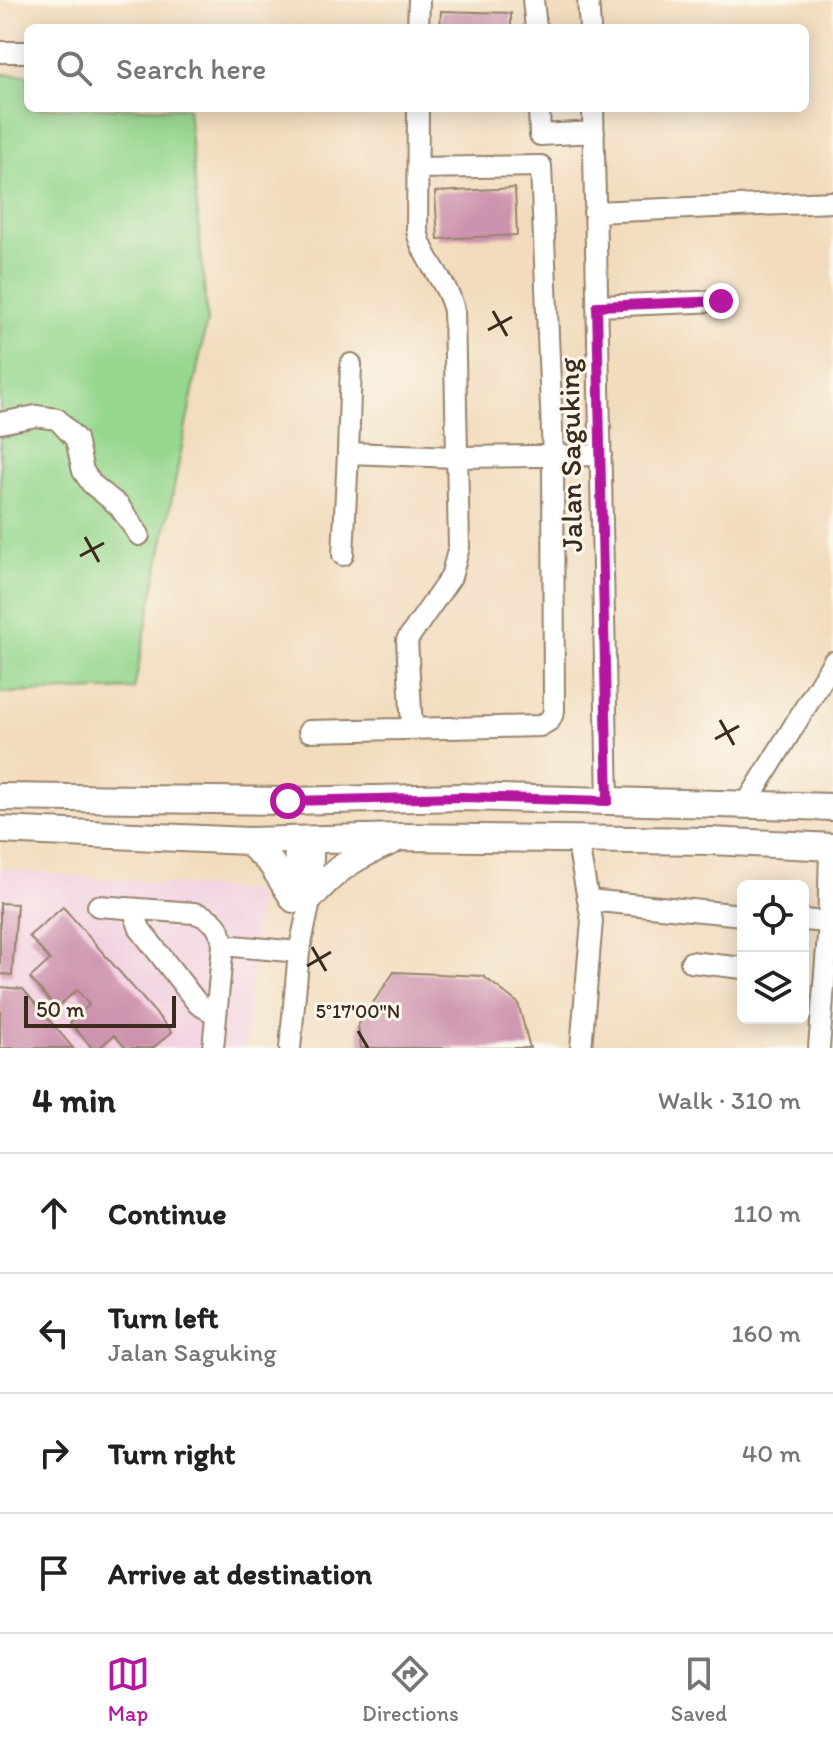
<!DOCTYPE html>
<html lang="en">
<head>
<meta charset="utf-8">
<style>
	body { margin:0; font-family:Itim,sans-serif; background:#f2f2f2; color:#222 }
	.controls { position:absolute; right:24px; bottom:24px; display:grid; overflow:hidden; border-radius:12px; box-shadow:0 4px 20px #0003 }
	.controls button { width:72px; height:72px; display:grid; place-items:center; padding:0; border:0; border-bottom:2px solid #e0e0e0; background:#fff; color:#222; font:40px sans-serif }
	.scale { position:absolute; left:24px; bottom:20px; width:152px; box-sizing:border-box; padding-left:8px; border:4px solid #3b2a1e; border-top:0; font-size:22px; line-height:28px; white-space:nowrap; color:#3b2a1e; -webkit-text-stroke:6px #fbf7ec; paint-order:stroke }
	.stop { position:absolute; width:24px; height:24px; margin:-18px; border:6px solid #b5179e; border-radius:50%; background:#fff }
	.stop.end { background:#b5179e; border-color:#fff; box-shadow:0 2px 8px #0008 }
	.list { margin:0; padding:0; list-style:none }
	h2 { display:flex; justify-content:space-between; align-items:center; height:104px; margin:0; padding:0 32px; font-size:34px }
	h2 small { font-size:26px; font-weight:400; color:#767676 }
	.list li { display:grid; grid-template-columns:52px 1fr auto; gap:24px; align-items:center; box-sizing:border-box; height:120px; padding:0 32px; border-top:2px solid #e0e0e0 }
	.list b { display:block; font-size:30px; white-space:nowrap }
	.list p { margin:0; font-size:26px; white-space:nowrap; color:#767676 }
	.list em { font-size:26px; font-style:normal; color:#767676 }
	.icon { flex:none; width:44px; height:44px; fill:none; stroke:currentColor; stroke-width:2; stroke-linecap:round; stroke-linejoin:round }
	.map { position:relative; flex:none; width:833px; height:1048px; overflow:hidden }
	.search { position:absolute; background:#fff; box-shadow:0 4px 20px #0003; left:24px; right:24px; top:24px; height:88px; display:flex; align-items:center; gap:20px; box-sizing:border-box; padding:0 28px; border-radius:12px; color:#767676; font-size:30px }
	.sheet { height:584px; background:#fff }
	nav { display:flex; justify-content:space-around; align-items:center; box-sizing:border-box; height:112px; border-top:2px solid #e0e0e0; background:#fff; font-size:22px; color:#767676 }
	nav a { display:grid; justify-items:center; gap:4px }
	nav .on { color:#b5179e }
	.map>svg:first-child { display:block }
	.built { fill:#f2cfe1 }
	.green { fill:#96d78e; stroke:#688056; stroke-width:2 }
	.building { fill:#cd92ad }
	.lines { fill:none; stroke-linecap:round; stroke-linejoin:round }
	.minor-casing { stroke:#96836e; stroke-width:24 }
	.major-casing { stroke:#96836e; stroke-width:30 }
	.minor { stroke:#fff; stroke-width:20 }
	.major { stroke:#fff; stroke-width:26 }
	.route { stroke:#b5179e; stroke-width:10 }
	.ticks { fill:none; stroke:#3b2a1e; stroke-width:3 }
	.labels { text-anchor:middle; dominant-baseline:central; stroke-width:6; stroke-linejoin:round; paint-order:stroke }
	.street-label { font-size:30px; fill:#3b2a1e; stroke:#fbf7ec }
	.ticks-label { font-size:20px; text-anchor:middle; fill:#3b2a1e; stroke:#fbf7ec; stroke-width:6; stroke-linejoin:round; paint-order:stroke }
</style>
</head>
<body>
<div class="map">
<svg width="833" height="1048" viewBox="0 0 833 1048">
	<rect width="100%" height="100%" fill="#fbf7ec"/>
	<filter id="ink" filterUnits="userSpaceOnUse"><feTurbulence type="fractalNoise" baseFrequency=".0125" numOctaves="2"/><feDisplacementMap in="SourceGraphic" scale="16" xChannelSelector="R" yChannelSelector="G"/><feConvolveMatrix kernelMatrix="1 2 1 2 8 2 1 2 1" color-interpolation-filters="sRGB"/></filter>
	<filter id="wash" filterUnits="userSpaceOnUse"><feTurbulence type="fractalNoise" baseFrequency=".006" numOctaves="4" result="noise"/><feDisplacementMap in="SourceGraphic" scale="32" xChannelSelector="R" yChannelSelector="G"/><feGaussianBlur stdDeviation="1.8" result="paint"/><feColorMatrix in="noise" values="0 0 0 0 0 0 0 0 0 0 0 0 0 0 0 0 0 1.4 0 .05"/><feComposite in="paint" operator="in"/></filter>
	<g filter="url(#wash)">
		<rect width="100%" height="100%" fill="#f2dcbd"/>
		<path class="built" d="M0,869L258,892L245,1048H0Z"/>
		<path class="green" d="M0,74L28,75V108H188L207,320L134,689L0,693Z"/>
		<g id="blocks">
			<path class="building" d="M441,11L511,13V28H440Z
				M515,188L517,235L438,239L435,192Z
				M0,903L17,904L12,975L0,974Z
				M63,907L172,1032L153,1048H126L114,1035L99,1048H92L70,1023L89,1005L77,990L56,1008L30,978L50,960L29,936Z
				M394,972L483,976L518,1003L530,1048H361L358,1025Z
				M0,987L23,989L73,1048H0Z"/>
		</g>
	</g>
	<g filter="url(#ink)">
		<use href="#blocks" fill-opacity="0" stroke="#96836e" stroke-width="2"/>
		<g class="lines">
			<defs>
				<path id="minor" d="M533,0L536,28
					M588,0L590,28
					M418,28L419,0
					M0,52H28
					M539,108L540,135L594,132
					M593,108L608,801
					M594,212L833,202
					M597,306L721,301
					M351,364L348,453L456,457L601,455
					M0,423L36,416L57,419L76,439L83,471L92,484L119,506L139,535
					M343,555L348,453
					M412,728L407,640L451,577L459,547L454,311C448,281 422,260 417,230L418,108
					M309,731L540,726L550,720L554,711L553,456L541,166L419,168
					M745,806L833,662
					M577,839L592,921L581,1048
					M588,900L743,915
					M294,901L295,838
					M98,906L194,913C211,917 222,927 223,945L213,1048
					M133,909L140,929L198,1004L216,1014
					M803,920L828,922
					M223,945L299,952
					M691,962L743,968
					M290,1048L299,952L311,897L314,837
					M819,1048L828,935L830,847"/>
				<path id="major" d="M0,797L288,801L462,797L833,807
					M0,830L248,841L403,837L710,841L833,847
					M248,841L271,863L294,899
					M311,897C337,867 356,856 392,841"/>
			</defs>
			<use href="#minor" class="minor-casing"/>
			<use href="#major" class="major-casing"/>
			<use href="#minor" class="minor"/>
			<use href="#major" class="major"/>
		</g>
	</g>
	<g class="lines" filter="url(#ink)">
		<path class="route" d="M288,801L462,797L608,801L597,306L721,301"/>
	</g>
	<path class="ticks" d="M493,311L507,336M488,330L512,317M85,537L99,562M80,556L104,543M720,720L734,745M715,739L739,726M312,947L326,971M307,966L331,952M358,1031L368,1048"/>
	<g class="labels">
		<g class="street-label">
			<text transform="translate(570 455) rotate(-91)">Jalan Saguking</text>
		</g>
	</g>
	<g class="ticks-label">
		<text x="358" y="1018">5°17'00"N</text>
	</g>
</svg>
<div class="controls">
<button><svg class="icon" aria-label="locate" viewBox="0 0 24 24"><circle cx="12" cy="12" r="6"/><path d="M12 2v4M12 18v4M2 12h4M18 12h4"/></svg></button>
<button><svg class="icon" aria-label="layers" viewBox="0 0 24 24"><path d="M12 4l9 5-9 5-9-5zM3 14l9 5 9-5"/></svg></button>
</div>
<div class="scale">50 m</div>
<div class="stop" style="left:288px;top:801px"></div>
<div class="stop end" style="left:721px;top:301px"></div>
<div class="search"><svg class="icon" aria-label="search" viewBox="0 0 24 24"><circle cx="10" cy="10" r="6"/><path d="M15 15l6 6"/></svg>Search here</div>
</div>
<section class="sheet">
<h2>4 min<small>Walk · 310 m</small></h2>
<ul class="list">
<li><svg class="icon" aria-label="ahead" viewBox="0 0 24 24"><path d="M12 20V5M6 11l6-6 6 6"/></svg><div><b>Continue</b></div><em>110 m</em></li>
<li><svg class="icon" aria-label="left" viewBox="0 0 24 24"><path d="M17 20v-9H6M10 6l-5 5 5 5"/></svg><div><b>Turn left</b><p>Jalan Saguking</p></div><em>160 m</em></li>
<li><svg class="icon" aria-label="right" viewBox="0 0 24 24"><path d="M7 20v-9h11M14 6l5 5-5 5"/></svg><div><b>Turn right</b></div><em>40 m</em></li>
<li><svg class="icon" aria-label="arrive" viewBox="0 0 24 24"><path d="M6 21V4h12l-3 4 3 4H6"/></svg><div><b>Arrive at destination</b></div></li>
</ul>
</section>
<nav>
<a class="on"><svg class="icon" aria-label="map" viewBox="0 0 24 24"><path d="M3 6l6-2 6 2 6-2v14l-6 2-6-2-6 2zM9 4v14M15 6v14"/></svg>Map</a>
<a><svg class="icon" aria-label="directions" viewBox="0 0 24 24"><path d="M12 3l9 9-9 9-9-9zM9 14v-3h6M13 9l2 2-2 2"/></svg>Directions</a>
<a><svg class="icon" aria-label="saved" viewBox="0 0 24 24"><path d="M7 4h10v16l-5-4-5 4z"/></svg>Saved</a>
</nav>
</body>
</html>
